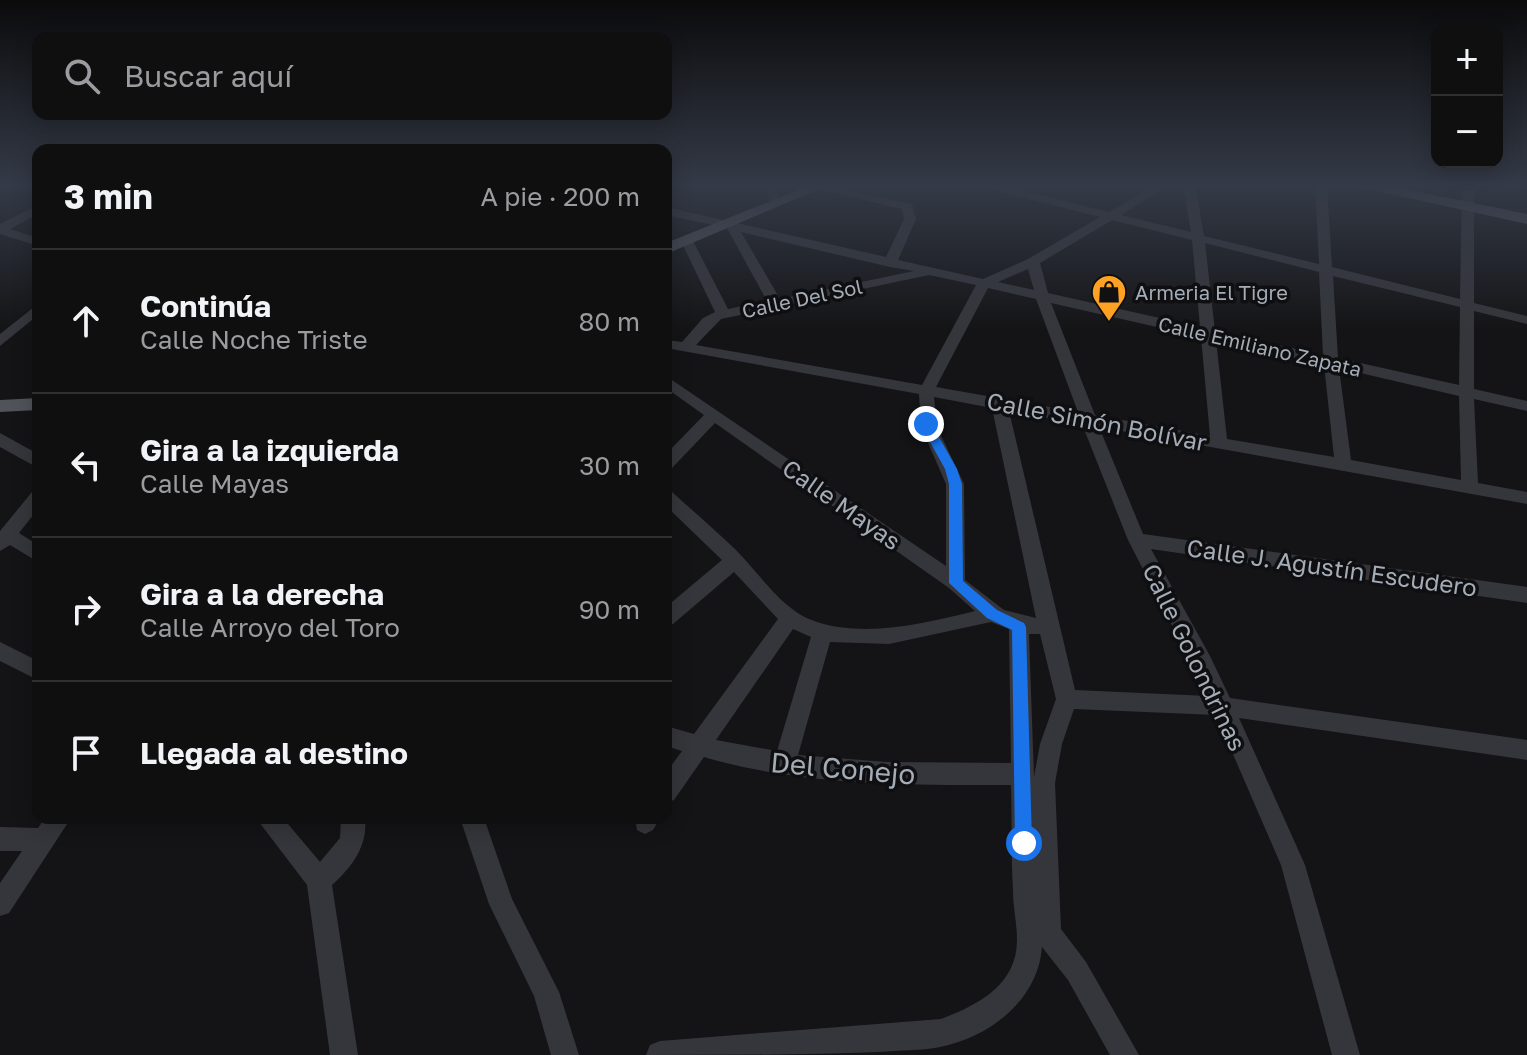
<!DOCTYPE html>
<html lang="es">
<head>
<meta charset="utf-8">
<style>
	body { margin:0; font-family:"Golos Text",sans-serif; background:#1d1d1e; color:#f1f3f6 }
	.controls { position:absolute; right:24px; top:24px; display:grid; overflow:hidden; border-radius:16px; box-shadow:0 4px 20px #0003 }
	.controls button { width:72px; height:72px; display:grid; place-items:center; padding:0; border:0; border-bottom:2px solid #2f2f30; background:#0f0f10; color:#f1f3f6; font:40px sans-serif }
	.stop { position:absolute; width:24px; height:24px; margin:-18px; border:6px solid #1a73e8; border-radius:50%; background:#fff }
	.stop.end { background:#1a73e8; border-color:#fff; box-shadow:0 2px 8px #0008 }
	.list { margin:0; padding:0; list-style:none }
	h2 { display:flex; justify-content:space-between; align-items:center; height:104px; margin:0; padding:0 32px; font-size:34px }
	h2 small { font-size:26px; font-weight:400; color:#9b9c9f }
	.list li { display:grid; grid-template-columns:52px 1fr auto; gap:24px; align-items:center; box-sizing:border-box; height:144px; padding:0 32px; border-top:2px solid #2f2f30 }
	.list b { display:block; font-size:30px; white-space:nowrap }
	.list p { margin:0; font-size:26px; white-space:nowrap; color:#9b9c9f }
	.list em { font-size:26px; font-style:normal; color:#9b9c9f }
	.icon { flex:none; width:44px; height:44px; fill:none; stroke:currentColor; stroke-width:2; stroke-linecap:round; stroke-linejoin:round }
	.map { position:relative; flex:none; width:1527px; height:1055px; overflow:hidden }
	.search { position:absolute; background:#0f0f10; box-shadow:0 4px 20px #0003; left:32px; top:32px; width:640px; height:88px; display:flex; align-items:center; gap:20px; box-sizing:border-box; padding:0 28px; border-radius:16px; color:#9b9c9f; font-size:30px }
	.panel { position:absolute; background:#0f0f10; box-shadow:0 4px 20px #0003; left:32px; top:144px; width:640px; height:680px; border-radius:16px }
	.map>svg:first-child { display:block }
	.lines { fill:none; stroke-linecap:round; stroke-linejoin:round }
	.minor { fill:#35363b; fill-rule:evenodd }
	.major { fill:#50535a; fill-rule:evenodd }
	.route { fill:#1a73e8 }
	.labels { text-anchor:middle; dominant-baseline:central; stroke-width:7; stroke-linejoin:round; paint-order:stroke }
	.far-poi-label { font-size:20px; fill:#a4acb7; stroke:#0f0f11; text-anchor:start }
	.far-street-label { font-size:20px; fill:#a4acb7; stroke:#0f0f11 }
	.street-label { font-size:24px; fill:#a4acb7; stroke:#0f0f11 }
	.near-street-label { font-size:28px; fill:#a4acb7; stroke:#0f0f11 }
</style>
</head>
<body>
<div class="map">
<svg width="1527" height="1055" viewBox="0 0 1527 1055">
	<rect width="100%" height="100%" fill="#141416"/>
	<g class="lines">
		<path class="minor" d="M766,184H778L780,206L770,203Z
			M814,184L912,204L916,219L898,260L983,279L1028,259L1100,217L978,186L976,184H994L1109,212L1157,184H1171L1121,215L1191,232L1183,184H1195L1204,236L1319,264L1315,184H1327L1332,267L1460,299L1462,184H1474V303L1527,316V324L1474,311V389L1527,401V411L1474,399L1478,483L1527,492V504L1099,427L1143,534L1527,587V603L1151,549L1210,656L1230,698L1527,740V760L1239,718L1305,865L1360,1055H1332L1281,865L1216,715L1074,709L1062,744L1055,783L1061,929L1086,962L1139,1055H1110L1068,980L1042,947C1038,1000 990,1037 940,1047C921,1051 899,1050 879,1052C802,1055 724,1055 646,1055L650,1045L660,1041L941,1019C978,1005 1017,985 1017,940C1017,924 1013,907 1013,891C1011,855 1012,820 1011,785C909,785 802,786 704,757L674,800L666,803V773L682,751L666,746V726L694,734L778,619L734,572L673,624L666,626V607L722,560L666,506V490L672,492C693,511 715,530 736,550C760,574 783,612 817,622C867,638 926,623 975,611L949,588L715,423L672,468L666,470V454L704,415L666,388V376L946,566V484L921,427L919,394L666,348V340L682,342L703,318L715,312L681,241L683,238L693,241L728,309L767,301L727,228L666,215V207L886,257L904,219L902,209L814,188ZM1112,220L1192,240L1200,327L1048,293L1040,263ZM741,232L890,267L914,271L780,299ZM1205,243L1319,272L1323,355L1215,331ZM1028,269L1034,290L998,282ZM929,275L976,285L922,385L696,345L721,319ZM1333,276L1460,307L1459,385L1338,358ZM988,288L1036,299L1078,412L936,387ZM1051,303L1201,337L1210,436L1095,415ZM1216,340L1324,365L1334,457L1227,439ZM1339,368L1459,396L1461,480L1351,460ZM934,397L992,408L1036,618L1004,610L965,580L964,484L937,427ZM1009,411L1082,424L1128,540L1208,696L1075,690ZM991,622L1009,629L1011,763L887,762L798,755L830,642L889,644ZM793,629L811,637L777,751L716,740ZM1029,634H1040L1056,699L1040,744L1034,777Z
			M38,205V214L10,229L38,238V246L0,234V224Z
			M38,304V315L0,346V334Z
			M0,433L38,454V468L0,447Z
			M38,491V509L19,533L38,545V562L10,545L0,551V531L32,492Z
			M0,642L38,661V680L0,661Z
			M45,818H71L9,913L0,916V883L22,851H0V827L38,828Z
			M256,818H283L320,862L340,838L341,818H365C368,846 352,867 332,885L358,1055H330L307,885Z
			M460,818H484L512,899L559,992L579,1055H551L534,996L489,904Z
			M635,818H660L653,830L645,834L637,830Z"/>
		<path class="major" d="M813,184H831L666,254V243Z
			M1356,184H1381L1527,214V224L1363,188Z
			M38,398V410L0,412V400Z"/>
	</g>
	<linearGradient id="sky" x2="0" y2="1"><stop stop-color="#0b0b0c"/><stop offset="0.56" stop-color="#343a47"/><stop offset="1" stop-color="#343a47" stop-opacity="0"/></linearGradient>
	<rect width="1527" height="331" fill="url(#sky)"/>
	<path class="route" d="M926,420L930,421L957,469L962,484L963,581L997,610L1024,623L1026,627L1032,843L1030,849L1024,852L1018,849L1015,843L1012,630L987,618L949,583V484L945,469L920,424Z"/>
	<defs>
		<symbol id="shop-pin" viewBox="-11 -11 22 30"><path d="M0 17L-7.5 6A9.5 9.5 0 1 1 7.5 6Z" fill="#ffa123" stroke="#0f0f11"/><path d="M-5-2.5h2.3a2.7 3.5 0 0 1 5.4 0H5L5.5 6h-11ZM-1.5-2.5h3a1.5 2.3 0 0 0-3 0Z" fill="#111"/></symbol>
	</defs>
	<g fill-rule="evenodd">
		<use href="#shop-pin" x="1089" y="272" width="40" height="54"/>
	</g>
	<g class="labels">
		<g class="far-poi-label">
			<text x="1135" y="292">Armeria El Tigre</text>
		</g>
		<g class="far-street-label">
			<text transform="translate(802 298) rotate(-12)">Calle Del Sol</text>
			<text transform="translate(1260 346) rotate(13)">Calle Emiliano Zapata</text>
		</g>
		<g class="street-label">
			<text transform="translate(1097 421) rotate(11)">Calle Simón Bolívar</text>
			<text transform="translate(842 504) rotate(35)">Calle Mayas</text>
			<text transform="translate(1332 567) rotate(8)">Calle J. Agustín Escudero</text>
			<text transform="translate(1195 657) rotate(64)">Calle Golondrinas</text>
		</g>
		<g class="near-street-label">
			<text transform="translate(843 768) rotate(5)">Del Conejo</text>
		</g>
	</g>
</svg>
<div class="controls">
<button>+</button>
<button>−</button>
</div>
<div class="stop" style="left:1024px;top:843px"></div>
<div class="stop end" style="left:926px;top:424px"></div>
<div class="search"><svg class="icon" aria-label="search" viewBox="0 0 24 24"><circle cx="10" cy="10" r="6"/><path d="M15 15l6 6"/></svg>Buscar aquí</div>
<section class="panel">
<h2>3 min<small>A pie · 200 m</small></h2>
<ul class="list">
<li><svg class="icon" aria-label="ahead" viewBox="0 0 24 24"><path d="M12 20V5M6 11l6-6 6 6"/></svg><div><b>Continúa</b><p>Calle Noche Triste</p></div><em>80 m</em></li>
<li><svg class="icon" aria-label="left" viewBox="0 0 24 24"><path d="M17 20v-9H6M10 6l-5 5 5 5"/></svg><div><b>Gira a la izquierda</b><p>Calle Mayas</p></div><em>30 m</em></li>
<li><svg class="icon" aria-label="right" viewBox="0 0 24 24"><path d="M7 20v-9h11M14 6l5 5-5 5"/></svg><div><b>Gira a la derecha</b><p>Calle Arroyo del Toro</p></div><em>90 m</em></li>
<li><svg class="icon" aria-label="arrive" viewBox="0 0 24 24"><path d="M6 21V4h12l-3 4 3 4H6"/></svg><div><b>Llegada al destino</b></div></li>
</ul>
</section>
</div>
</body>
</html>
